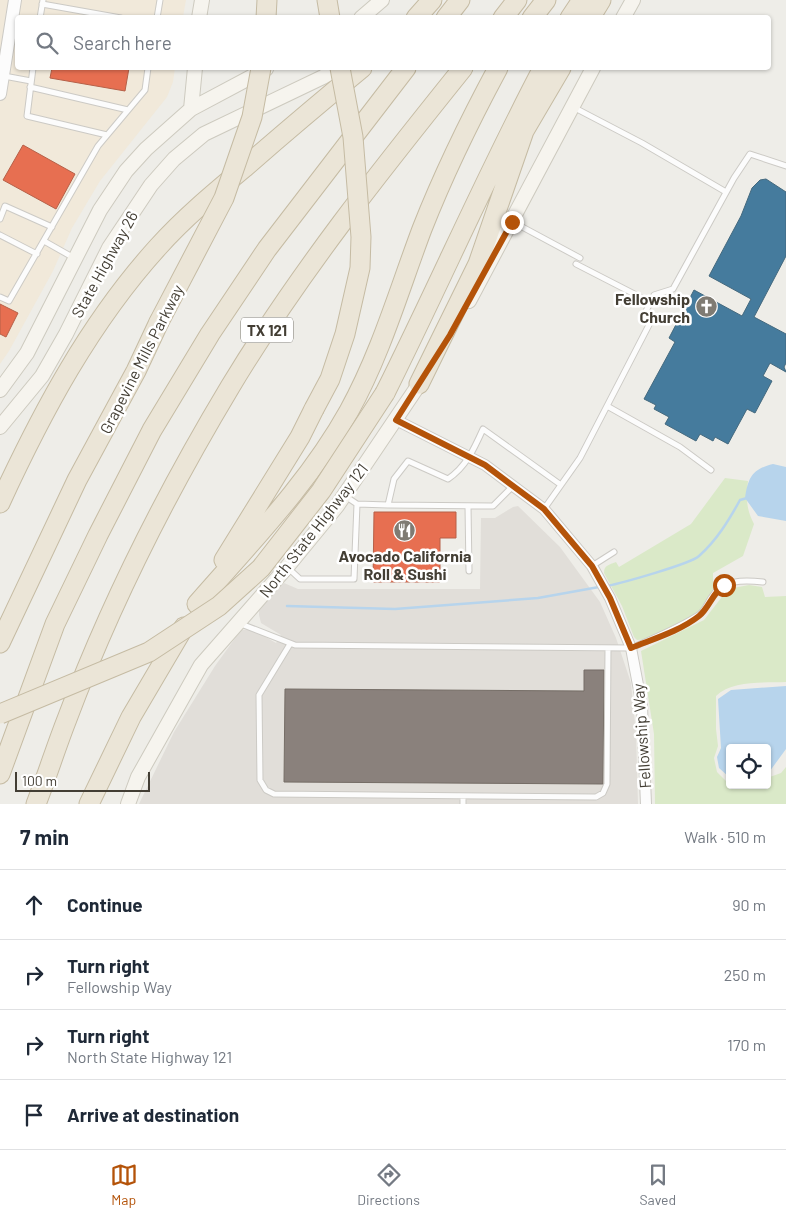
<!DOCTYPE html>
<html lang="en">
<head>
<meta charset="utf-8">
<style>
	body { margin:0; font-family:Barlow,sans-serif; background:#f2f2f3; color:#1f2937 }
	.controls { position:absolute; right:15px; bottom:15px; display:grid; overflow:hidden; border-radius:5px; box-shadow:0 1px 4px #0004 }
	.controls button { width:45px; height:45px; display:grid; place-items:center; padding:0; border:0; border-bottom:1px solid #e0e1e3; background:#fff; color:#1f2937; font:25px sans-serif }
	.scale { position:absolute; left:15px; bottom:12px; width:135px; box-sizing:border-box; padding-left:5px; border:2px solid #433e34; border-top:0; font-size:14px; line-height:18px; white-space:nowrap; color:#433e34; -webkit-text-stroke:4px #fff; paint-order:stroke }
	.stop { position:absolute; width:15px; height:15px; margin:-11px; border:4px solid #b45309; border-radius:50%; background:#fff }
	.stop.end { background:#b45309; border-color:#fff; box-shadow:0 1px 5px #0008 }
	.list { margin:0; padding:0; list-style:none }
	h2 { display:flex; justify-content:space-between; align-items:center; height:65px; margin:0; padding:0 20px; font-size:21px }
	h2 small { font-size:16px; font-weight:400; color:#747a83 }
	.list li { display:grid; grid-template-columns:32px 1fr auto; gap:15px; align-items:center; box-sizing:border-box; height:70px; padding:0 20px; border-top:1px solid #e0e1e3 }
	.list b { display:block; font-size:19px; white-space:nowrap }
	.list p { margin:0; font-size:16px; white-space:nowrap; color:#747a83 }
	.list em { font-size:16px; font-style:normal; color:#747a83 }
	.icon { flex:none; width:28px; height:28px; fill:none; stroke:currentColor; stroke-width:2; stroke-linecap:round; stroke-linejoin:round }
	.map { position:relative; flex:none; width:786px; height:804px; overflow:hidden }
	.search { position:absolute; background:#fff; box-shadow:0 1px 4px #0004; left:15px; right:15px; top:15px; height:55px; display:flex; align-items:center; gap:12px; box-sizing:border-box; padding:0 18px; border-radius:5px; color:#747a83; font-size:19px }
	.sheet { height:345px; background:#fff }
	nav { display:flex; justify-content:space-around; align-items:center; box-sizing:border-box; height:70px; border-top:1px solid #e0e1e3; background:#fff; font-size:14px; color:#747a83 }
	nav a { display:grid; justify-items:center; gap:2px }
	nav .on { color:#b45309 }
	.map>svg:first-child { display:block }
	.commercial { fill:#f1e9da }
	.industrial { fill:#e1ded9 }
	.green { fill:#dae9c8 }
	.water { fill:#b7d4ec }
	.shops { fill:#e76f51; stroke:#b66048 }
	.public { fill:#457b9d; stroke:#44697e }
	.industry { fill:#8a817c; stroke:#756d66 }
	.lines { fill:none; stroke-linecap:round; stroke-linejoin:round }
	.stream { stroke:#b7d4ec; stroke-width:2.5 }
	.service-casing { stroke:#cccac5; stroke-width:7 }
	.minor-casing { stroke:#cccac5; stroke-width:12 }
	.tertiary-casing { stroke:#cccac5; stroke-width:14 }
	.secondary-casing { stroke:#cdcabf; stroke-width:16 }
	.motorway-casing { stroke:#c5bba3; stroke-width:21 }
	.service { stroke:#fcfcfc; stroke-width:5 }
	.minor { stroke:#fcfcfc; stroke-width:10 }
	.tertiary { stroke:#fcfcfc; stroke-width:12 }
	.secondary { stroke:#f6f4ee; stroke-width:14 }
	.motorway { stroke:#ebe5d7; stroke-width:19 }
	.motorway-bridge-casing { stroke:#c5bba3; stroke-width:21; stroke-linecap:butt }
	.motorway-bridge { stroke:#ebe5d7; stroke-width:19 }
	.route { stroke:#b45309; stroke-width:6 }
	.labels { text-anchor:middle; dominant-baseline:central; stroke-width:5; stroke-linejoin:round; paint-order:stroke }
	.shield { fill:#fff; stroke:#7b7871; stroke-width:1 }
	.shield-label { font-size:15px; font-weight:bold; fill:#433e34 }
	.street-label { font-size:16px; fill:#433e34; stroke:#fff }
	.poi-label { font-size:16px; font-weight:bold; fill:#433e34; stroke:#fff; text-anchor:end }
</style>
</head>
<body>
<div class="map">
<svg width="786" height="804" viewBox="0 0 786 804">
	<rect width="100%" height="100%" fill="#eeede8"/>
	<path class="commercial" d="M0,0H186L183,17L18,18V68H175L173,82L167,97L100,181L72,228L53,271L9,351L0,364Z"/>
	<path class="industrial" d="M518,506L560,547L600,602L616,638L631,683L636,734L638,804H139L174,732L215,666L241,630L252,629L276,643L281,635L261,623L259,615V609L277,588L284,583L298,589H480L481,518H495L513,507Z"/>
	<path class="green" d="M725,478L748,481C746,497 746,509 754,524L743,556L713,573V589L698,613L646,639L637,640L634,637L622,606L604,573C604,565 609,565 616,562L619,567L691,524Z
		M749,585L762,587L765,597L786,596V682C764,683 732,680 716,696V729L718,746L714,758L717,772L730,785H767V778L781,773L786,767V804H655L654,734L641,651L704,620L728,589Z"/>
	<path class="water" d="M773,464L786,467V521L758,516L745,498C748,478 752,469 773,464Z
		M786,686V749L767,775V748H730L729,777L719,768L717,757L721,748L718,699L731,690Z"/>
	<path class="shops" d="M52,68H129L125,91L50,78Z
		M23,145L75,174L56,209L3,180Z
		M0,304L18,313L6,337L0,334Z
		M374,512H456V538H440V582H373Z"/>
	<path class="public" d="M766,179L786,192V256L754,317L786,334V363L784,367L786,372L770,363L763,376L772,381L755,413L747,409L728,444L715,437L713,441L700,434L696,441L665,424L669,417L654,409L656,405L644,399L675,342L669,338L694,290L742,316L751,299L709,276L741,216L752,188L760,180Z"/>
	<path class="industry" d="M584,670H604L603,784L284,782L285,689L584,691Z"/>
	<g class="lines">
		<path class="stream" d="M607,586C622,583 690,564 699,556C717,540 729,520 740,500L747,498
			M287,606L395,609L538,598L599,587"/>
		<defs>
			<path id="service" d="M42,4L121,18
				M40,18L43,0
				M157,18L160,0
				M33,68L27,116L107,135
				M4,76L31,81
				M30,87L128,110
				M573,107L642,143L726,192
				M0,219L5,206L52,227
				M513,222L580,258
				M0,235L37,254
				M44,241L74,258
				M576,264L650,302
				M0,297L9,301L98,146L145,90L148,68
				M607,406L680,447L711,470
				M513,486L493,506L388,505L394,479L408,461L448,479C466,467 474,449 483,429L561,485
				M357,504L388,505
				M468,506L469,571
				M544,509L580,458L650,323L646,311L654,295L673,289L734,178L750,154L786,166
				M592,566L614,552
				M287,567L300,579H354L357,504L345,496
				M241,624L295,645L631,648C654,638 676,629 697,616C704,613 707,604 711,598C722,579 744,580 763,582
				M290,644L259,695L260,780L266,790L274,794L596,797L603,793L607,784L608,648
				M463,796V804"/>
			<path id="minor" d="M396,420L485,465L544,509L592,566L610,598L631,648L642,706L646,804"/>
			<path id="tertiary" d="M0,94L15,0"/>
			<path id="secondary" d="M199,18L202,0
				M361,18L382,0
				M623,18L633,0
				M191,109L195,68
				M469,301L593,68
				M0,390L27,353L100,210L126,171L146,149L191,109L266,69
				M0,427L42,376L66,334L109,248L151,185L174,159L204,134L323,77L338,68
				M128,804L138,777L201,665L287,567L337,506L424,377"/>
			<path id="motorway" d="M327,0L330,18
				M266,18L267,0
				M416,18L432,0
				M446,18L460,0
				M503,18L517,0
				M532,18L546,0
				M570,18L582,0
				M590,18L601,0
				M419,384L478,264L524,131L561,68
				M385,393C439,285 487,174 543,68
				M0,503C42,412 90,322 158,247C184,218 214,193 244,168C283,134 322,101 362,68
				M224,560L300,437L314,409
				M197,604C250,543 309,483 349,411C381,353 399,290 422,229C444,173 470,120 498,68
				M0,643L77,480L136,371L159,322
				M0,774L55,624L98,535L152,430L210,334L267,249L406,68
				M36,804C47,776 56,747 67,719C110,604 167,492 230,387C298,274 381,170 463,68
				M89,804L131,717L184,627"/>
		</defs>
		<use href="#service" class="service-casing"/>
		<use href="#minor" class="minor-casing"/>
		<use href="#tertiary" class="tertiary-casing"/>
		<use href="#secondary" class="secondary-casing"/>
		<use href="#motorway" class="motorway-casing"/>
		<use href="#service" class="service"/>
		<use href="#minor" class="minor"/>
		<use href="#tertiary" class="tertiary"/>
		<use href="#secondary" class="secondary"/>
		<use href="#motorway" class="motorway"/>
		<defs>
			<path id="motorway-bridge" d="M159,322L224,198L252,117L261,68
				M314,409L330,379L345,334L360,268L361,237L353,137L340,68
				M0,714L149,652L219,606L261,568L321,491L385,393"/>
		</defs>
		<use href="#motorway-bridge" class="motorway-bridge-casing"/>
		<use href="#motorway-bridge" class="motorway-bridge"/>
	</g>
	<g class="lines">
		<path class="route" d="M512,222L450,335L396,420L485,465L544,509L592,566L610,598L631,648C653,639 680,631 699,616C709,608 712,594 724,585"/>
	</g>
	<defs>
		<symbol id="church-disc" viewBox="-11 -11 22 22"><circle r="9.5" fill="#7f7b73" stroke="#fff"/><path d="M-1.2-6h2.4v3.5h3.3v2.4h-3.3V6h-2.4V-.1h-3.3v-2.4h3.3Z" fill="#fff"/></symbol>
		<symbol id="restaurant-disc" viewBox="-11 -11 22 22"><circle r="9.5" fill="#7f7b73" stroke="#fff"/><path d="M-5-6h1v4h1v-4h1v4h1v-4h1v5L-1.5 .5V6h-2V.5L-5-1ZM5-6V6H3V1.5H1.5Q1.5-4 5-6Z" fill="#fff"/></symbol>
	</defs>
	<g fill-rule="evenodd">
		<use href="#church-disc" x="694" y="294" width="25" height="25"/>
		<use href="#restaurant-disc" x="392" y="518" width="25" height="25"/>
	</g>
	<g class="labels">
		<rect class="shield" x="241" y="317.5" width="52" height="25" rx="4"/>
		<g class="shield-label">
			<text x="267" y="330">TX 121</text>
		</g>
		<g class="street-label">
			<text transform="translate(104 264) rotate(-61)">State Highway 26</text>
			<text transform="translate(141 359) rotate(-63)">Grapevine Mills Parkway</text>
			<text transform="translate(313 530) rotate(-52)">North State Highway 121</text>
			<text transform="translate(641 736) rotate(-94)">Fellowship Way</text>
		</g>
		<g class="poi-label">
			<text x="690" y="298">Fellowship<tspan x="690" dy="18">Church</tspan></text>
			<text x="405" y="555" text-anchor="middle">Avocado California<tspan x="405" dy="18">Roll &amp; Sushi</tspan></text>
		</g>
	</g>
</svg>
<div class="controls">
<button><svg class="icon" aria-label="locate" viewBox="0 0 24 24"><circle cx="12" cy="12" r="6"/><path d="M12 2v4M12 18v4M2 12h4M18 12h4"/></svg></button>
</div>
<div class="scale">100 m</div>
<div class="stop" style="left:724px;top:585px"></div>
<div class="stop end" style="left:512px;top:222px"></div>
<div class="search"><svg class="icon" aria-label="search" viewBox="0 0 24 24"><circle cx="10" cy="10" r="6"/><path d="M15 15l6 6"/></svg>Search here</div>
</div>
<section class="sheet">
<h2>7 min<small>Walk · 510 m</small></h2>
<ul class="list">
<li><svg class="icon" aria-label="ahead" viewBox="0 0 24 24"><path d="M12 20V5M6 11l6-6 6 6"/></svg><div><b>Continue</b></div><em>90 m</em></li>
<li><svg class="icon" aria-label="right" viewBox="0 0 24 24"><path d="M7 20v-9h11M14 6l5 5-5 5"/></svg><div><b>Turn right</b><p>Fellowship Way</p></div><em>250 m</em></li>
<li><svg class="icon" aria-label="right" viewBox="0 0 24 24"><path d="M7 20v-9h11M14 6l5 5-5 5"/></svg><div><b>Turn right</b><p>North State Highway 121</p></div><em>170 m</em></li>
<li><svg class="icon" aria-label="arrive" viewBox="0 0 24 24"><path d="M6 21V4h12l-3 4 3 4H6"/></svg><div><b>Arrive at destination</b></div></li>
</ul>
</section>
<nav>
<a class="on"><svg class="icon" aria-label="map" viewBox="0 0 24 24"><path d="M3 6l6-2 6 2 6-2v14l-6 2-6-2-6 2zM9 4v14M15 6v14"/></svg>Map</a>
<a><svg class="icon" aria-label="directions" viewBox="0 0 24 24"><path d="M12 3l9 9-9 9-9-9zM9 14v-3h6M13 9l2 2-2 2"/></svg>Directions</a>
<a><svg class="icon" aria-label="saved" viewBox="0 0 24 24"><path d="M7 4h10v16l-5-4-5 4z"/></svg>Saved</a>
</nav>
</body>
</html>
